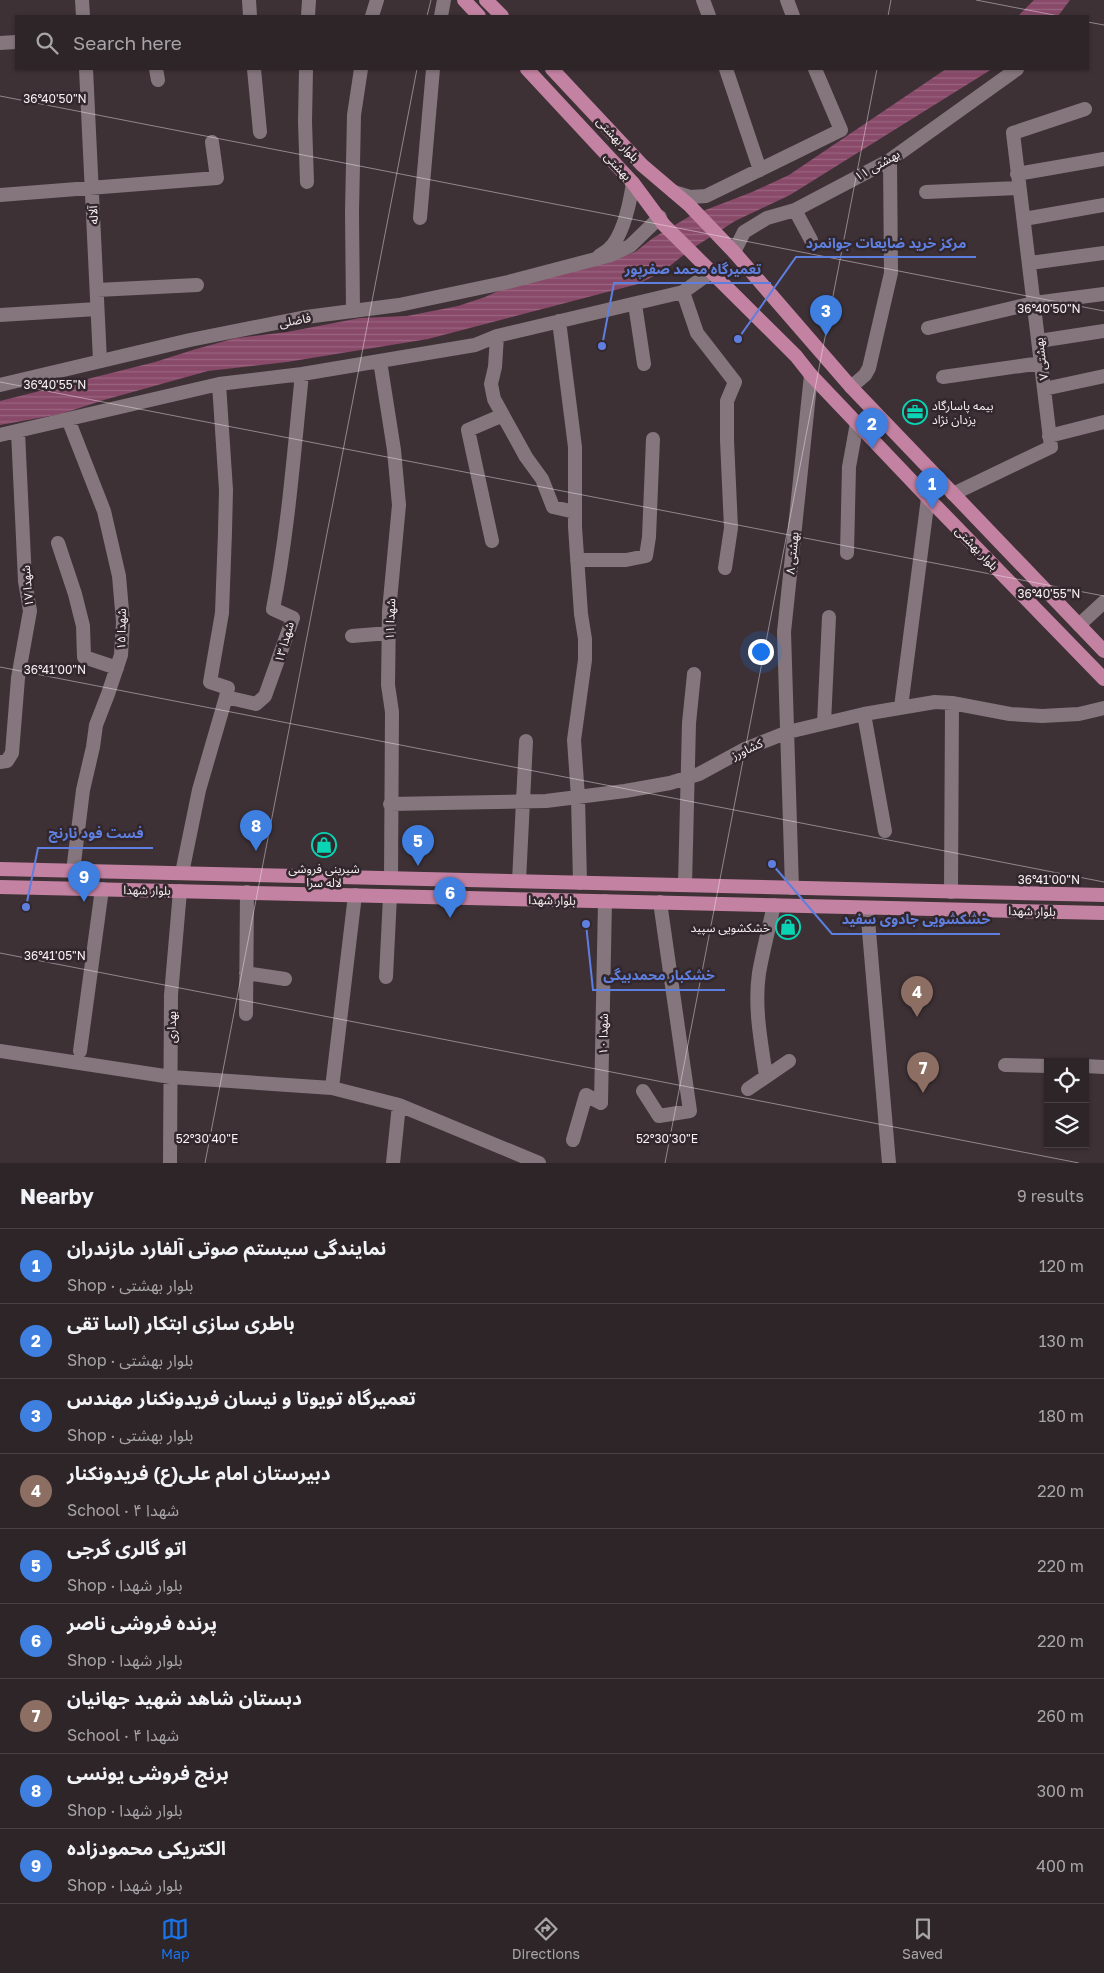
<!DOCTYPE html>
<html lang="en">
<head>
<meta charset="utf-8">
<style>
	body { margin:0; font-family:"Golos Text","Noto Sans Arabic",sans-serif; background:#3a3134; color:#f1f3f6 }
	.controls { position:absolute; right:15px; bottom:15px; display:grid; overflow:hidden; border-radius:0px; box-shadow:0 1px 4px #0004 }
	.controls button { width:45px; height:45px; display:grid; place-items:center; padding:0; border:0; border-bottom:1px solid #494245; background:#2e2528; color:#f1f3f6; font:25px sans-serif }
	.you { position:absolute; left:760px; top:651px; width:18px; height:18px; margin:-12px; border:4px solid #fff; border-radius:50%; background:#1a73e8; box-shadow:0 0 0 8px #1a73e833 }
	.badge { display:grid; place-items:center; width:32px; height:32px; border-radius:50%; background:#1a73e8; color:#fff; font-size:16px; font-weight:700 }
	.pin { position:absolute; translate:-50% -41px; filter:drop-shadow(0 1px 2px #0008) }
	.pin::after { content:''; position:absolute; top:26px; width:18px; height:15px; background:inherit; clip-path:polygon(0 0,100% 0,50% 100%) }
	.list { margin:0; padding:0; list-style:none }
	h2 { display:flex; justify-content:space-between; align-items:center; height:65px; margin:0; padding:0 20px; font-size:21px }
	h2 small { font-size:16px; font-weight:400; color:#a7a5a8 }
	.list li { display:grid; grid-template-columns:32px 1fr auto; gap:15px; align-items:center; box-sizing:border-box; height:75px; padding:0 20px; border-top:1px solid #494245 }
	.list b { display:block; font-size:19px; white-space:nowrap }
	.list p { margin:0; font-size:16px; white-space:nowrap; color:#a7a5a8 }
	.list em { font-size:16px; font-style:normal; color:#a7a5a8 }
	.icon { flex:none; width:28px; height:28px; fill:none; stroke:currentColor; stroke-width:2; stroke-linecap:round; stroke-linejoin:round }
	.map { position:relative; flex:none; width:1104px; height:1163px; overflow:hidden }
	.search { position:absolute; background:#2e2528; box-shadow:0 1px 4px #0004; left:15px; right:15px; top:15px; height:55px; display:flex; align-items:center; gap:12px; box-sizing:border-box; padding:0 18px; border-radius:0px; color:#a7a5a8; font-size:19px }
	.sheet { height:740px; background:#2e2528 }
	nav { display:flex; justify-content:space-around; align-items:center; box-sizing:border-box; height:70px; border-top:1px solid #494245; background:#2e2528; font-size:14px; color:#a7a5a8 }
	nav a { display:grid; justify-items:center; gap:2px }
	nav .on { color:#1a73e8 }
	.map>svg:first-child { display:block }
	.water { fill:url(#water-rules) }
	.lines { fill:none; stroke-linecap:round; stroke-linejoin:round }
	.minor { stroke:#84767c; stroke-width:14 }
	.secondary { stroke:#84767c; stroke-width:14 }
	.primary { stroke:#c482a2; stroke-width:14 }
	.ticks { fill:none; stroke:#f8f0f3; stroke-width:1; stroke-opacity:0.45 }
	.labels { text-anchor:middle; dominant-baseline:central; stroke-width:5; stroke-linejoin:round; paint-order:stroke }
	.street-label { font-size:12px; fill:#f8f0f3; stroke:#32272c }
	.poi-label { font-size:12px; fill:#f8f0f3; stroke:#32272c; text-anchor:start }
	.ticks-label { font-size:12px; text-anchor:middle; fill:#f8f0f3; stroke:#32272c; stroke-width:5; stroke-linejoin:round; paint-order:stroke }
	.leader { fill:none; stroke:#5f7fe0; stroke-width:2 }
	.callout-dot { fill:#5f7fe0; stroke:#32272c; stroke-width:2 }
	.callout-label { font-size:14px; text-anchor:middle; font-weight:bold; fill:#5f7fe0; stroke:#32272c; stroke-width:5; stroke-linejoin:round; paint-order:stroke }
</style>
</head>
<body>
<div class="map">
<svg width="1104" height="1163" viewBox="0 0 1104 1163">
	<defs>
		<pattern id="water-rules" width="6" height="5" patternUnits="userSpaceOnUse" patternTransform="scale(1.25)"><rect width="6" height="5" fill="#894a6a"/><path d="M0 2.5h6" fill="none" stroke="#9a6480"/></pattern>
	</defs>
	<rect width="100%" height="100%" fill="#3d3136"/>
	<path class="water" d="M1034,0H1070L1058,16H1018Z
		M946,69H992L790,195L735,221L690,250L662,272L638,284L428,339L287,362L208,371L104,400L61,414L0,425V401L155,362L196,349L236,338L287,332L360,318L407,316L458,306L485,297L507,287L608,262L635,252L653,238L690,216L752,192L789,175Z"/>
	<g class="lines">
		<path class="minor" d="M82,0L83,16
			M249,0L250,16
			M703,0L709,16
			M787,0L793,16
			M308,16L309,0
			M372,16L377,0
			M441,16L444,0
			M0,43L16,42
			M86,69L100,361
			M156,69L158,80
			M254,69L260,132
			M306,69L305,122L307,182
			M726,69L760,170
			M1017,174L1104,159
			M674,192L690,197L706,196L841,130L815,69
			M926,192L1018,188
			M0,195L217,178L212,142
			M795,210L811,240
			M420,218L433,69
			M1024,219L1104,205
			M734,252L744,232L767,218L795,210L890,160L1017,69
			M1030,263L1104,253
			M97,290L197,285
			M683,292L697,333L735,382L727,401V440L731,528L725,568
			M635,304L644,364
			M353,311L352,212L354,115L361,69
			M0,315L97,309
			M559,321L575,447V527L581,614L585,639V660L574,740L578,797L580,883
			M928,328L1034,303L1104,294
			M497,336L495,367L491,384L494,399L526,457L542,479L553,507L575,512
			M1039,341L1104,331
			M380,361L394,450L399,505L389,611L388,685L392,712L391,878
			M943,377L1041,363
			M219,384L226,490L225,532L222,613L210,682L228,688L226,697
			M851,387L865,375L869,368L891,273L890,160
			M1044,389L1104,376
			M68,419L104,511L119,576L123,622L121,655L108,694L96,725L93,747L83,790L73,871
			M0,435L219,384L302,374L475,345L497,336L683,292L711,272
			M1049,436L1104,422
			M953,494L1051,447L1013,133L1085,109
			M492,541L468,430L503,415
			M58,543L75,594L83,626L84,657L117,668
			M847,553L849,467L857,423
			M577,560H626L646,556L649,537L653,439
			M1079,625L1104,602
			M352,636L389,633
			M901,707L928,498
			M864,714L885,831
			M824,723L829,617
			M0,762L7,761L12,753L18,678L30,611L25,581L18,432
			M390,804L546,801L625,791L670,783L699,774L745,749L788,732L864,714L935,702L952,703L1010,714L1042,716L1079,714L1104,708
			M182,873L199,790L226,697L256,704L265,696L293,618L273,609C288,532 294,452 302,374
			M519,881L526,741
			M685,885L689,723L694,674
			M792,888L784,632L811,375
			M951,892L952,703
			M355,895L332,1088L399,1105L539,1163
			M867,908L889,1163
			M246,973L285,979
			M386,977L390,896
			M246,1014L247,892
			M0,1051L171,1077L332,1088
			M80,1051L102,889
			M1005,1065L1048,1066
			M1085,1066L1104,1067
			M766,1076C761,1042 754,1007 759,973C763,950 769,928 774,905
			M748,1089L789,1061
			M643,1091L659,1116L690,1111L660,902
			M573,1140L586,1095L601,1103L605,901
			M170,1163L171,995L180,891
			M393,1163L399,1105"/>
		<path class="secondary" d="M599,256C602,254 606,252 609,249C623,236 630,202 633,183
			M0,385L190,340L306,317L399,305L508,282L611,255L630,246L660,217"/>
		<path class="primary" d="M464,0L479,16
			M486,0L502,16
			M527,69L633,183L664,225L796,356L811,375L928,498L1104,679
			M552,69L642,165L689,205L734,252L851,387L1104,651
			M0,869L1104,895
			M0,887L1104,913"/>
	</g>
	<path class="ticks" d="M976,0L1059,16M427,16L431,0M888,16L891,0M1088,22L1104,25M0,96L1104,311M0,382L1104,596M0,667L1104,882M0,953L1079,1163M205,1163L417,69M665,1163L877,69"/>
	<defs>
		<symbol id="office-ring" viewBox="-11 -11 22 22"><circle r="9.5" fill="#32272c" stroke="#09d5b5" stroke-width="1.5"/><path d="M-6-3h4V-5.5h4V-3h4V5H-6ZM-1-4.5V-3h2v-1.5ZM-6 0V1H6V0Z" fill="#09d5b5"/></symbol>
		<symbol id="shop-ring" viewBox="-11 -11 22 22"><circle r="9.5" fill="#32272c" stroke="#09d5b5" stroke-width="1.5"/><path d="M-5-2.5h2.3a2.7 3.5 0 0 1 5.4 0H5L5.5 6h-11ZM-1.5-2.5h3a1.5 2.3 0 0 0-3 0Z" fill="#09d5b5"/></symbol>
	</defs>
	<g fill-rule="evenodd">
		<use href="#office-ring" x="901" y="398" width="28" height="28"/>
		<use href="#shop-ring" x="310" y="831" width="28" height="28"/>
		<use href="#shop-ring" x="774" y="913" width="28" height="28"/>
	</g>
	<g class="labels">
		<g class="street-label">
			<text transform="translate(618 139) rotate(47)">بلوار بهشتی</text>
			<text transform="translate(877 165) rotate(-30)">بهشتی ۱۱</text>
			<text transform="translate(618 166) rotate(47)">بهشتی</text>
			<text transform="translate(93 215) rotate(-93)">آلاله</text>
			<text transform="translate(295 320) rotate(-10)">فاضلی</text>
			<text transform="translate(1041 359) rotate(-97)">بهشتی ۷</text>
			<text transform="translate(977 548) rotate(46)">بلوار بهشتی</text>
			<text transform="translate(792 553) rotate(-84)">بهشتی ۸</text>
			<text transform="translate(27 586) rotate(-95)">شهدا ۱۷</text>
			<text transform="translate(390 619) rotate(-88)">شهدا ۱۱</text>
			<text transform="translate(121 629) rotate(-89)">شهدا ۱۵</text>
			<text transform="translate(284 642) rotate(-74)">شهدا ۱۳</text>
			<text transform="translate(747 749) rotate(-25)">کشاورز</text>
			<text transform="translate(147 890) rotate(1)">بلوار شهدا</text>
			<text transform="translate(552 900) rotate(1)">بلوار شهدا</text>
			<text transform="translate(1032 911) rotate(1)">بلوار شهدا</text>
			<text transform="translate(171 1027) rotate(-90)">بهداری</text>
			<text transform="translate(603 1034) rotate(-89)">شهدا ۱۰</text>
		</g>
		<g class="poi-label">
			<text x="932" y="405">بیمه پاسارگاد<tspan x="932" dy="14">یزدان نژاد</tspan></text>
			<text x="324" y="868" text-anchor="middle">شیرینی فروشی<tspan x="324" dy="14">لاله سرا</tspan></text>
			<text x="770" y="927" text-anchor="end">خشکشویی سپید</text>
		</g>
	</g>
	<g class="ticks-label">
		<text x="55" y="103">36°40'50"N</text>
		<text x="1049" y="313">36°40'50"N</text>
		<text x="55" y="389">36°40'55"N</text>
		<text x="1049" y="598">36°40'55"N</text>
		<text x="55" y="674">36°41'00"N</text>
		<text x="1049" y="884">36°41'00"N</text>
		<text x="55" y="960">36°41'05"N</text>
		<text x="207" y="1143">52°30'40"E</text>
		<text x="667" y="1143">52°30'30"E</text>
	</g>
	<path class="leader" d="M738 339L796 257H976M602 346L614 283H771M26 907L38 848H153M772 864L832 934H1000M586 924L593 990H725"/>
	<g class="callout-dot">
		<circle cx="738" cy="339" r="5"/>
		<circle cx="602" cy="346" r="5"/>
		<circle cx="26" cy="907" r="5"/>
		<circle cx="772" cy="864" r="5"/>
		<circle cx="586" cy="924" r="5"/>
	</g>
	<g class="callout-label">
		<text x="886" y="248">مرکز خرید ضایعات جوانمرد</text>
		<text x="693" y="274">تعمیرگاه محمد صفرپور</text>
		<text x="96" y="838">فست فود نارنج</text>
		<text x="916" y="924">خشکشویی جادوی سفید</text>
		<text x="659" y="980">خشکبار محمدبیگی</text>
	</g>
</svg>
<div class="controls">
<button><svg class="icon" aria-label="locate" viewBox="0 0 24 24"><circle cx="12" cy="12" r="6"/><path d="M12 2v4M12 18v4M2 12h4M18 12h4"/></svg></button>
<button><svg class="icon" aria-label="layers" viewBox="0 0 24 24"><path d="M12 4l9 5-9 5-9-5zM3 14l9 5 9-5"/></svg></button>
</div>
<div class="you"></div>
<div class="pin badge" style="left:932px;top:509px;background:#3f7fe0">1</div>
<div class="pin badge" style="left:872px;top:449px;background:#3f7fe0">2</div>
<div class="pin badge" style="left:826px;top:336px;background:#3f7fe0">3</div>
<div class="pin badge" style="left:917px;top:1017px;background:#8d6e63">4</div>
<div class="pin badge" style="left:418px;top:866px;background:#3f7fe0">5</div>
<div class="pin badge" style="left:450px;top:918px;background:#3f7fe0">6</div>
<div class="pin badge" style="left:923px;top:1093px;background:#8d6e63">7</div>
<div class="pin badge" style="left:256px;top:851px;background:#3f7fe0">8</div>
<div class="pin badge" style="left:84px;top:902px;background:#3f7fe0">9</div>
<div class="search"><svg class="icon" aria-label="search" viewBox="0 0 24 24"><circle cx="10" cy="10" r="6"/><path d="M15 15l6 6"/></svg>Search here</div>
</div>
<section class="sheet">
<h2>Nearby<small>9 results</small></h2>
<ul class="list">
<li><span class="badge" style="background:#3f7fe0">1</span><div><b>نمایندگی سیستم صوتی آلفارد مازندران</b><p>Shop · بلوار بهشتی</p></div><em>120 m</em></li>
<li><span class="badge" style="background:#3f7fe0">2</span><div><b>باطری سازی ابتکار (اسا تقی</b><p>Shop · بلوار بهشتی</p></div><em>130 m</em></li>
<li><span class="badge" style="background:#3f7fe0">3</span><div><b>تعمیرگاه تویوتا و نیسان فریدونکنار مهندس</b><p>Shop · بلوار بهشتی</p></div><em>180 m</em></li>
<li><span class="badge" style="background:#8d6e63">4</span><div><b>دبیرستان امام علی(ع) فریدونکنار</b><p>School · شهدا ۴</p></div><em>220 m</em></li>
<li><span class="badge" style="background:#3f7fe0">5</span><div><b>اتو گالری گرجی</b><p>Shop · بلوار شهدا</p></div><em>220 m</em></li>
<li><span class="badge" style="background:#3f7fe0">6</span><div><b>پرنده فروشی ناصر</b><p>Shop · بلوار شهدا</p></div><em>220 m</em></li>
<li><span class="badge" style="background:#8d6e63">7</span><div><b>دبستان شاهد شهید جهانیان</b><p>School · شهدا ۴</p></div><em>260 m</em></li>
<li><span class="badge" style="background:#3f7fe0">8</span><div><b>برنج فروشی یونسی</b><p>Shop · بلوار شهدا</p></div><em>300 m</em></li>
<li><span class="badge" style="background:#3f7fe0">9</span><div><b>الکتریکی محمودزاده</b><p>Shop · بلوار شهدا</p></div><em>400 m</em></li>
</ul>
</section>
<nav>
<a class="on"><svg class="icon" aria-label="map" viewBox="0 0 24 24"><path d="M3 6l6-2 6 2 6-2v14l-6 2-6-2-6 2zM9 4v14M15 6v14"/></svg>Map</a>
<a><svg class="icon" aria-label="directions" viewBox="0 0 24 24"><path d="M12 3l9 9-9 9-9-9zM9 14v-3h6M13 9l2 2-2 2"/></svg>Directions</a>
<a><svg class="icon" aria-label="saved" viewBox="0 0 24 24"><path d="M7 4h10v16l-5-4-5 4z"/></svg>Saved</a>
</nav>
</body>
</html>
